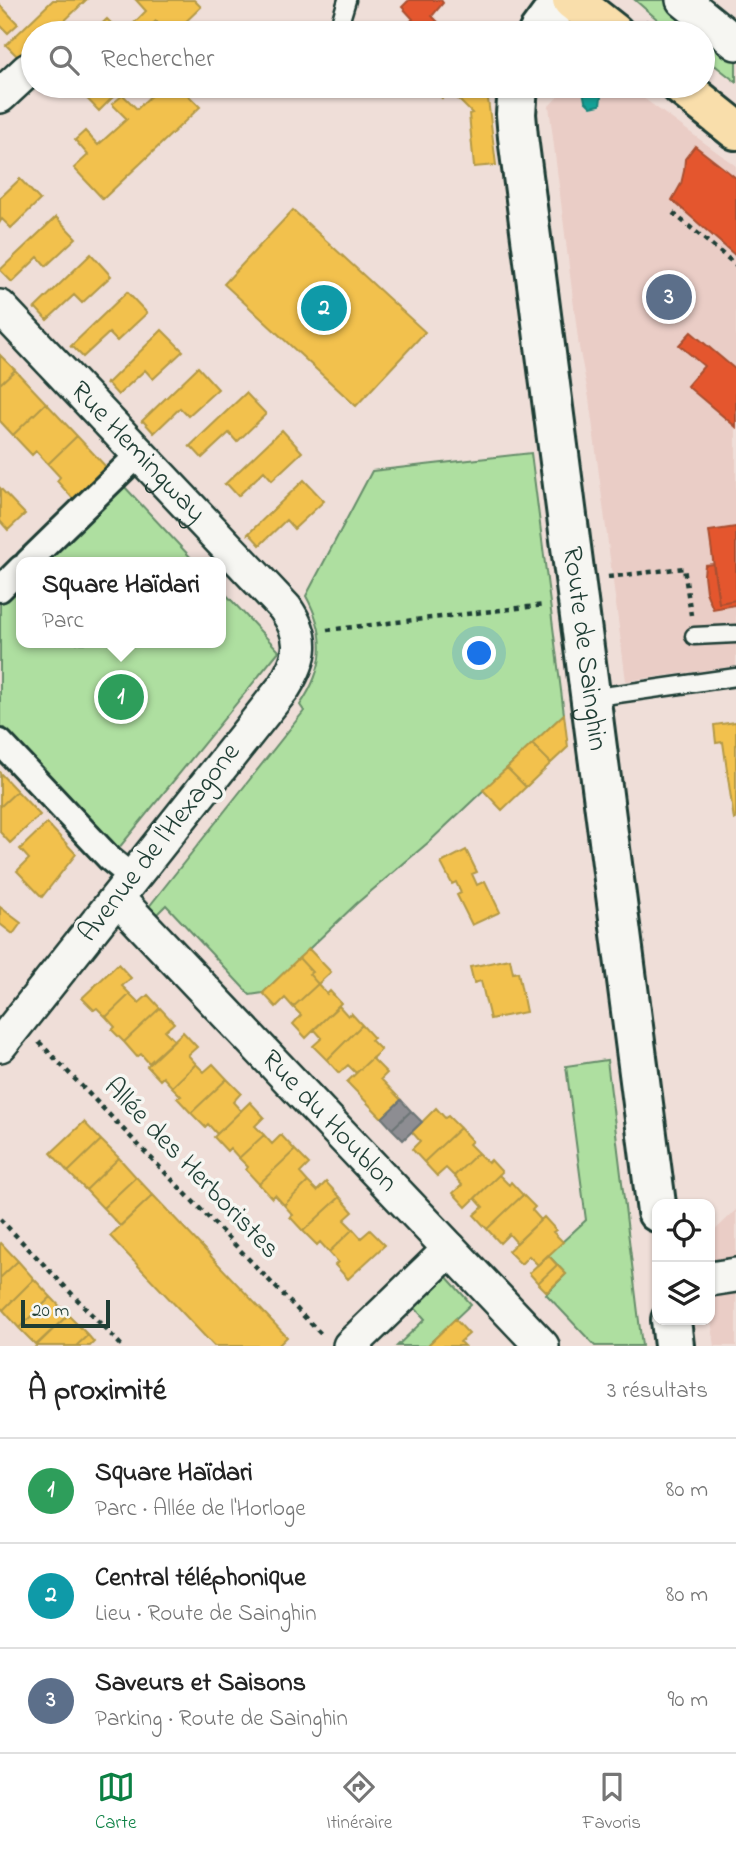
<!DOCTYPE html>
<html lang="fr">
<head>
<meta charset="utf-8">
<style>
	body { margin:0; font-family:"Indie Flower",sans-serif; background:#f2f2f2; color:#222 }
	.controls { position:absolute; right:21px; bottom:21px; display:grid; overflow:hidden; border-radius:14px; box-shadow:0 2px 5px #0004 }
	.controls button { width:63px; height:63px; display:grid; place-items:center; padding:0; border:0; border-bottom:2px solid #e0e0e0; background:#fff; color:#222; font:35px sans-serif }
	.scale { position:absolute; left:21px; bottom:18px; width:89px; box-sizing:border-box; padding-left:7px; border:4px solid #1f3d34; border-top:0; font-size:19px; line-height:24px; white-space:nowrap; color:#1f3d34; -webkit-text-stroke:5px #f6f6f2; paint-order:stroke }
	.you { position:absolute; left:480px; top:654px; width:24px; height:24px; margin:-18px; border:5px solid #fff; border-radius:50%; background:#1a73e8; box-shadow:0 0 0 10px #1a73e833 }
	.badge { display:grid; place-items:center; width:46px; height:46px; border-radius:50%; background:#0b8043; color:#fff; font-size:23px; font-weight:700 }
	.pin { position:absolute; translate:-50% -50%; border:4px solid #fff; box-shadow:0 2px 7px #0006 }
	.popup { position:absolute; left:16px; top:557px; width:210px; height:91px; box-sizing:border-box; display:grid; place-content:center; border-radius:14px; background:#fff; filter:drop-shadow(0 2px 5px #0005); font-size:23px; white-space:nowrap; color:#767676 }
	.popup b { font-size:26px; color:#222 }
	.popup::after { content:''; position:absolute; left:50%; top:100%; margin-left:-14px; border:14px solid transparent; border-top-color:#fff }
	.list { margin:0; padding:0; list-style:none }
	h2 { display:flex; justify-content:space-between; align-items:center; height:91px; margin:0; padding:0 28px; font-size:30px }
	h2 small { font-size:23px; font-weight:400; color:#767676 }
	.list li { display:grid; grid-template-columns:46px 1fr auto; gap:21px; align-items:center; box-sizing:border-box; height:105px; padding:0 28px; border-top:2px solid #e0e0e0 }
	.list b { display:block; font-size:26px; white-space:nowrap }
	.list p { margin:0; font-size:23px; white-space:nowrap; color:#767676 }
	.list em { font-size:23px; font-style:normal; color:#767676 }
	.icon { flex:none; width:38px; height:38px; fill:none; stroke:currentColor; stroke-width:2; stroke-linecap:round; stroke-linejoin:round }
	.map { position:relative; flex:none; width:736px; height:1346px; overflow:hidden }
	.search { position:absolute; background:#fff; box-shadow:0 2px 5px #0004; left:21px; right:21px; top:21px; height:77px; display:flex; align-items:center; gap:18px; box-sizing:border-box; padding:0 24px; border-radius:38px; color:#767676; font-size:26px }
	.sheet { height:406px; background:#fff }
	nav { display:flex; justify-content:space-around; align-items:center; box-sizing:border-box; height:98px; border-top:2px solid #e0e0e0; background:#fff; font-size:19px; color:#767676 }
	nav a { display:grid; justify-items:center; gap:4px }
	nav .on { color:#0b8043 }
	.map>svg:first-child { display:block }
	.built { fill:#eacdc6 }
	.green { fill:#aedfa0; stroke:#668e6a; stroke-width:2 }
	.homes { fill:#f2c14e; stroke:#b39946; stroke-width:2 }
	.shops { fill:#e4572e; stroke:#a94f30; stroke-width:2 }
	.public { fill:#17a398; stroke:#19847a; stroke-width:2 }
	.industry { fill:#8d8d92; stroke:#6c7576; stroke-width:2 }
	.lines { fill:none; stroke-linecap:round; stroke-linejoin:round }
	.service-casing { stroke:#1f3d34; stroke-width:21 }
	.pedestrian-casing { stroke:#1f3d34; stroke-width:30 }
	.minor-casing { stroke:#1f3d34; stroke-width:38 }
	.tertiary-casing { stroke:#1f3d34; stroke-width:44 }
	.primary-casing { stroke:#1f3d34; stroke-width:44 }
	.path { stroke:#1f3d34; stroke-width:4.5; stroke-dasharray:5 5; stroke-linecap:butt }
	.service { stroke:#f6f6f2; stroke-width:16 }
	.pedestrian { stroke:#f6f6f2; stroke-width:24 }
	.minor { stroke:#f6f6f2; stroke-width:33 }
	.tertiary { stroke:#f6f6f2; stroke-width:38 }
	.primary { stroke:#f9deab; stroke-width:38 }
	.labels { text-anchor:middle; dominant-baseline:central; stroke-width:7; stroke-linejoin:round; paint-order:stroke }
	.street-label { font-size:28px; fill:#1f3d34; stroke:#f6f6f2 }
</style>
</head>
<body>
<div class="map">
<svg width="736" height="1346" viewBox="0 0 736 1346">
	<rect width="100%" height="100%" fill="#efded8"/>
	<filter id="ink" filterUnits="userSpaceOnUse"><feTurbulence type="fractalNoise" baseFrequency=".0143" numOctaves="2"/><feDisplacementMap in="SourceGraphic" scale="14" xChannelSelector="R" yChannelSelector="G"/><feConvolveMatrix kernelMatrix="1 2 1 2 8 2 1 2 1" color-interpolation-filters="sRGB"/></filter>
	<g filter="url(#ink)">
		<path class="built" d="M568,86H627L736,166V666L626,681L589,398L579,347L549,106Z
			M736,1210V1346H715L710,1314V1235Z"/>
		<path class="green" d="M635,0H667L736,56V82L703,56V33H673Z
			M531,453L564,714L430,841L356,904L263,993L250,995L166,905L150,921L144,913L304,711L300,705C325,668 328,636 306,596L372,471Z
			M122,484L195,562H40Z
			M21,580V643H221V589L279,651L110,859L0,742V600Z
			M607,1060L642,1346H595L546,1294L566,1274L548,1255L586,1220L566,1066Z
			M445,1275L471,1304L427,1346H397L425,1319L413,1306Z"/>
		<path class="homes" d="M53,0H86L52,33H33V51L22,61L6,45Z
			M136,0H194L201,7L174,33H168L156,21L143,33H139L132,25L146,11Z
			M0,5L18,24L8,33L0,25Z
			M107,19L121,33H92Z
			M75,86H107L115,95L99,111Z
			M161,86H179L200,107L103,199L74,168L88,155L75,140L85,131L98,145L127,119L112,104L123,95L137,109Z
			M430,86H445L450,90L442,98Z
			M445,86H482L487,91L496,165L474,167L469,114L472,113Z
			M20,179L40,200L11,228L2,219L0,222V198Z
			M293,210L425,332L356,406L224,284Z
			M56,217L76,238L46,266L38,257L12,282L0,270Z
			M91,254L111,276L82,303L74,295L47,320L36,308L34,309Z
			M127,292L147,313L117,341L109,333L83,357L72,346L70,347Z
			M162,330L183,351L153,379L145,370L118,395L107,383L106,385Z
			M0,355L15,370L0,384Z
			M198,367L218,389L188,416L180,408L154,433L143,421L141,422Z
			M15,370L46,403L13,435L0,421V384Z
			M246,393L266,414L237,442L229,433L202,458L191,446L189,447Z
			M46,403L77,436L48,464L36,451L32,455L13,435Z
			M282,430L302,452L272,480L264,471L238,496L227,484L224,485Z
			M77,436L108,469L75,501L57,481L60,477L48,464Z
			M304,480L324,501L294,529L286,520L260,545L249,533L247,535Z
			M0,488L25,514L8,530L0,521Z
			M564,714L568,747L551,763L532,744Z
			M736,722V819L734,820L723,742L716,743L714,725Z
			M532,744L551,763L526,787L507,768Z
			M507,768L526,787L502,810L483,790Z
			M0,773L17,791L0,807Z
			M17,791L40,815L10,843L0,832V807Z
			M47,823L76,854L42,897L17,871L29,859L20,849Z
			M466,850L477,872L472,874L477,885L485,881L500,912L472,925L457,895L461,893L456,882L452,884L441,863Z
			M0,907L21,923L13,934L0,924Z
			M309,949L331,972L318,984L309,974L312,972L299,958Z
			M299,958L312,972L309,974L318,984L293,1007L285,998L276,1007L263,993Z
			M510,959L513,973L518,972L526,1012L490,1019L481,981L474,983L470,967Z
			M118,964L131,978L122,986L130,994L106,1017L97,1008L94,1010L82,998Z
			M318,984L327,994L330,991L341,1003L306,1038L293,1024L301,1015L293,1007Z
			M130,994L139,1003L148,995L160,1008L124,1042L112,1030L115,1027L106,1017Z
			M339,1006L348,1016L351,1013L362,1025L327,1060L313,1046L322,1038L314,1029Z
			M160,1008L174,1023L165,1031L174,1040L149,1063L141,1054L137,1057L124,1042Z
			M362,1025L374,1038L371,1040L381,1050L356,1073L348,1065L339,1073L327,1060Z
			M183,1032L197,1047L188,1055L196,1064L172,1087L163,1077L160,1080L147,1066Z
			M372,1058L387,1073L381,1079L401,1100L382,1118L347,1082Z
			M196,1064L204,1072L213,1064L227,1079L191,1113L177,1098L181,1096L172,1087Z
			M227,1079L241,1093L233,1102L241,1111L217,1134L208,1124L205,1127L191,1113Z
			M250,1102L264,1117L255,1126L264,1135L239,1158L230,1148L227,1151L214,1137Z
			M436,1108L445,1118L448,1116L460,1128L424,1162L412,1149L420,1141L412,1132Z
			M84,1122L101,1140L68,1172L51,1153Z
			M460,1128L472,1141L469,1144L478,1153L454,1176L446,1168L437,1176L424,1162Z
			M264,1135L272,1144L281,1135L295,1150L259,1184L246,1170L248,1167L239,1158Z
			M101,1140L119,1158L86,1190L68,1172Z
			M295,1150L309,1164L300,1173L308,1182L284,1205L275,1195L272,1198L259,1184Z
			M478,1153L488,1163L491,1160L502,1172L466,1207L453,1193L462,1185L454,1176Z
			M119,1158L136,1177L103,1208L86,1190Z
			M499,1175L509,1185L511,1182L523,1195L487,1229L474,1215L483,1207L475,1198Z
			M136,1177L153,1195L120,1226L103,1208Z
			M308,1182L317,1191L326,1182L340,1197L303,1231L290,1217L293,1215L284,1205Z
			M153,1195L287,1337L278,1346H214L110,1236Z
			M523,1195L535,1207L532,1210L541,1220L517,1243L509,1234L500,1243L487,1229Z
			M340,1197L353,1212L344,1220L353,1229L329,1252L320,1242L317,1245L303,1231Z
			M544,1217L556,1230L553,1232L563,1242L538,1265L529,1256L521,1264L508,1251Z
			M353,1229L361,1238L370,1230L385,1245L348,1279L335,1265L338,1262L329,1252Z
			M1,1243L18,1261L0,1278V1244Z
			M548,1255L557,1265L538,1283L529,1273Z
			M18,1261L34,1279L3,1310L0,1307V1278Z
			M557,1265L566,1274L547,1292L538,1283Z
			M34,1279L51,1297L19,1328L3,1310Z
			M51,1297L68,1315L36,1345L19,1328Z
			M68,1315L88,1335L76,1346H36Z
			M455,1319L469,1334L460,1342L464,1346H427Z
			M88,1335L94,1342L90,1346H76Z"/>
		<path class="shops" d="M409,0H441L443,3L432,16L441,25L433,33H398L413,19L402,7Z
			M695,146L736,178V256L672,200L681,184L684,171L685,159Z
			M691,332L736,370V427L687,386L704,366L679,345Z
			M736,527V600L719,603L709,531Z
			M713,564L719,603L736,600V605L713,609L706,592L704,575L705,565Z"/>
		<path class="public" d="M582,86H599L601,97L600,105L591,107L585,101Z"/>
		<path class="industry" d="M401,1100L411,1111L392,1129L382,1118Z
			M411,1111L422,1122L403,1140L392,1129Z"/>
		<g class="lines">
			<defs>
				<path id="service" d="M337,33L347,0
					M694,636L736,634
					M590,698L736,677"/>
				<path id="pedestrian" d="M28,562L139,454
					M0,589L21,568
					M0,742L110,859L132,877"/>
				<g id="minor">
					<path d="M683,0L736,43"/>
					<path d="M0,96L28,70"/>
					<path id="s1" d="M0,307L285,608C306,638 303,656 284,687L0,1045"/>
					<path id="s2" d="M117,898L542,1346"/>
					<path d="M710,1279L736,1275"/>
					<path d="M350,1346L450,1249"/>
				</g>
				<g id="tertiary">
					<path d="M538,33L562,0"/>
					<path id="s3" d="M518,86L516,114L518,137L657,1212"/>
					<path d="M671,1320L674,1346"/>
				</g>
				<path id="primary" d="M572,0L614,33
					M681,86L736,130"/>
			</defs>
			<use href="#service" class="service-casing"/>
			<use href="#pedestrian" class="pedestrian-casing"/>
			<use href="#minor" class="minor-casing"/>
			<use href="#tertiary" class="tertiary-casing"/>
			<use href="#primary" class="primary-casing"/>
			<path class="path" d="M645,21L661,33
				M673,213L736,265
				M608,577L684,568L691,615
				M327,630L545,605
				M39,1042L322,1335
				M0,1219L122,1346"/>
			<use href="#service" class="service"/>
			<use href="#pedestrian" class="pedestrian"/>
			<use href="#minor" class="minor"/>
			<use href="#tertiary" class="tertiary"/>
			<use href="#primary" class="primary"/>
		</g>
	</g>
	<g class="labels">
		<g class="street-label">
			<text stroke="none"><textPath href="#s1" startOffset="200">Rue Hemingway</textPath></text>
			<text stroke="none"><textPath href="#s3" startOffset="567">Route de Sainghin</textPath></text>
			<text transform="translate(160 843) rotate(-52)">Avenue de l'Hexagone</text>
			<text stroke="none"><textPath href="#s2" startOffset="308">Rue du Houblon</textPath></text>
			<text transform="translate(191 1169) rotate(46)">Allée des Herboristes</text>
		</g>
	</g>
</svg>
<div class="controls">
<button><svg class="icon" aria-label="locate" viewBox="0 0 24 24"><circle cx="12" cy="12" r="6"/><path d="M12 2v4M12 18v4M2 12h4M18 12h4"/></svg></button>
<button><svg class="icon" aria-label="layers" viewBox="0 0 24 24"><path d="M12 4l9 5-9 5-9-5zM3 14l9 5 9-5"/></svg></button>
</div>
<div class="scale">20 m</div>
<div class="you"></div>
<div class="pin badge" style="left:121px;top:697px;background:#2e9e5b">1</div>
<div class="popup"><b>Square Haïdari</b>Parc</div>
<div class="pin badge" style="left:324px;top:308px;background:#0f9aa8">2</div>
<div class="pin badge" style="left:669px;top:297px;background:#5c6f8a">3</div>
<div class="search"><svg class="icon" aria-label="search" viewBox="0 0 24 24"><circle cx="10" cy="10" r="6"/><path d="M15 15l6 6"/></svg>Rechercher</div>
</div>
<section class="sheet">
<h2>À proximité<small>3 résultats</small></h2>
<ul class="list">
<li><span class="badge" style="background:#2e9e5b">1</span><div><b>Square Haïdari</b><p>Parc · Allée de l'Horloge</p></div><em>80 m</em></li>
<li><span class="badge" style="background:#0f9aa8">2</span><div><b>Central téléphonique</b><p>Lieu · Route de Sainghin</p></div><em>80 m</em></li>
<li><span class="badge" style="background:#5c6f8a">3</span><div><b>Saveurs et Saisons</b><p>Parking · Route de Sainghin</p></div><em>90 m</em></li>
</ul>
</section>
<nav>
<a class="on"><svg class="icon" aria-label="map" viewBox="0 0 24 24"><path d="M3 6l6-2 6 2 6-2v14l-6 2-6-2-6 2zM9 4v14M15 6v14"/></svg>Carte</a>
<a><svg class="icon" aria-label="directions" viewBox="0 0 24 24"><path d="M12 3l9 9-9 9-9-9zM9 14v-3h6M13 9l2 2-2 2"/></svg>Itinéraire</a>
<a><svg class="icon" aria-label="saved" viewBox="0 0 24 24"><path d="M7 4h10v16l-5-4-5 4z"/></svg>Favoris</a>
</nav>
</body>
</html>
